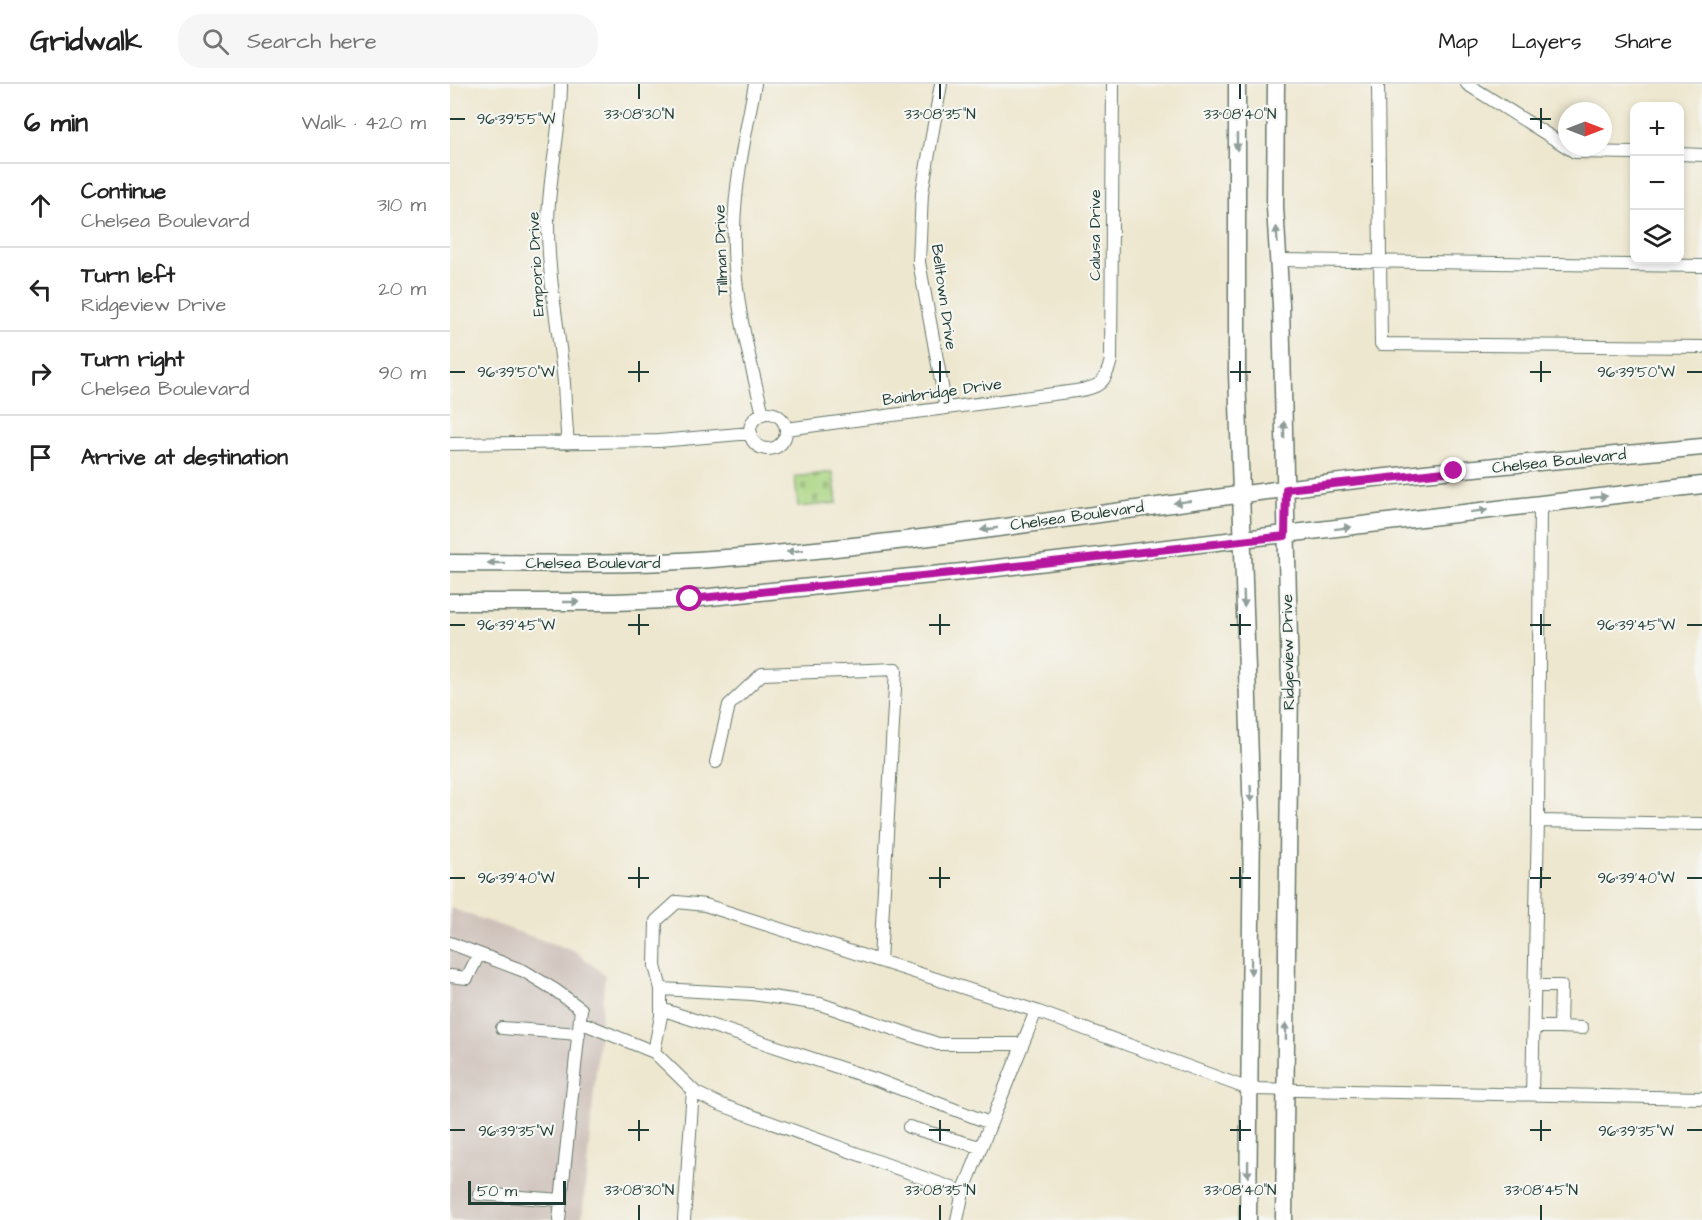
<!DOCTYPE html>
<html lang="en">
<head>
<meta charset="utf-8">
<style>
	body { margin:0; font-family:"Architects Daughter",sans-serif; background:#f6f6f6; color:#222 }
	.controls { position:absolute; right:18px; top:18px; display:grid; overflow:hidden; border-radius:12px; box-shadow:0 3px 9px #0003 }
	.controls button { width:54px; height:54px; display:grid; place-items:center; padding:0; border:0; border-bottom:2px solid #e0e0e0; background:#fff; color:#222; font:30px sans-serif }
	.compass { position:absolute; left:1108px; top:18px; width:54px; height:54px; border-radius:50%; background:#fff; box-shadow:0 3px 9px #0003; rotate:90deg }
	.scale { position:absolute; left:18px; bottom:15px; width:98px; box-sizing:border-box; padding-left:6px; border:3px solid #1f3d34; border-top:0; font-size:16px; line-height:21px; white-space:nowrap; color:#1f3d34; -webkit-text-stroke:4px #f6f6f2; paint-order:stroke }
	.stop { position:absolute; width:18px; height:18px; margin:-14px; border:4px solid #b5179e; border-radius:50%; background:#fff }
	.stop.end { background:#b5179e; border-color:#fff; box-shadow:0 2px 6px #0008 }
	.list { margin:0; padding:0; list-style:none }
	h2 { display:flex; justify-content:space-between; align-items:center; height:78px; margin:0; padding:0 24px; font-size:26px }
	h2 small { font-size:20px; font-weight:400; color:#767676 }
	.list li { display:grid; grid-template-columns:39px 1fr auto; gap:18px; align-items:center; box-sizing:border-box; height:84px; padding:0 24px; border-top:2px solid #e0e0e0 }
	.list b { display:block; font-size:22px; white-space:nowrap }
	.list p { margin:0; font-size:20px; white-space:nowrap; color:#767676 }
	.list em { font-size:20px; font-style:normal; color:#767676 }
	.icon { flex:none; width:33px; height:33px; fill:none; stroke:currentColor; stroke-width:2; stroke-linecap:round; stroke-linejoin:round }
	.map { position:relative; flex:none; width:1252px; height:1136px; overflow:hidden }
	header { display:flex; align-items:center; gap:36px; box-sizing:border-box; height:84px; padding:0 30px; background:#fff; border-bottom:2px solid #e0e0e0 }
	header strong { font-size:28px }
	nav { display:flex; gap:33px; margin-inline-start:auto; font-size:21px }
	.search { width:420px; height:54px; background:#f6f6f6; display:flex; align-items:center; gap:15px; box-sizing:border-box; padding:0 21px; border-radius:24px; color:#767676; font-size:22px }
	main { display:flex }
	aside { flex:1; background:#fff }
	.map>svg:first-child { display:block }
	.industrial { fill:#cec1ba }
	.cemetery { fill:url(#cemetery-stones); stroke:#64885a; stroke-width:1.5 }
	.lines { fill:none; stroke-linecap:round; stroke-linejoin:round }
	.minor-casing { stroke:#67786a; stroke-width:14 }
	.major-casing { stroke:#67786a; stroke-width:19 }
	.minor { stroke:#fff; stroke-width:12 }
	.major { stroke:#fff; stroke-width:16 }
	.oneway { fill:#8f9e9a }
	.route { stroke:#b5179e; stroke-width:8 }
	.ticks { fill:none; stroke:#1f3d34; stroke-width:2 }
	.labels { text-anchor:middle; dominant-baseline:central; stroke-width:4.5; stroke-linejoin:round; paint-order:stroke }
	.street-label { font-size:16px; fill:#1f3d34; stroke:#f6f6f2 }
	.ticks-label { font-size:15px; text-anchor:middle; fill:#1f3d34; stroke:#f6f6f2; stroke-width:4.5; stroke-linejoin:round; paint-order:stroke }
</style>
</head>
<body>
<header>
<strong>Gridwalk</strong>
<div class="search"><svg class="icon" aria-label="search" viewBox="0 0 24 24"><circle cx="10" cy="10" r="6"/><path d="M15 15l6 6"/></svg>Search here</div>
<nav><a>Map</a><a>Layers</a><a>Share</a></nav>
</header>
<main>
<aside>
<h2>6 min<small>Walk · 420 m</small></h2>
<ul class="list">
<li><svg class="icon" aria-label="ahead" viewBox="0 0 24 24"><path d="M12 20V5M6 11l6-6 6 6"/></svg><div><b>Continue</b><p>Chelsea Boulevard</p></div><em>310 m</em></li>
<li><svg class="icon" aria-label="left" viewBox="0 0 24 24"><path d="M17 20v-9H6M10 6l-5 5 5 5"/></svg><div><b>Turn left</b><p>Ridgeview Drive</p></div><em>20 m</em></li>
<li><svg class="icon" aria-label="right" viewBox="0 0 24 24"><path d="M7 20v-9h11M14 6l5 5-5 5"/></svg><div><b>Turn right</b><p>Chelsea Boulevard</p></div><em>90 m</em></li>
<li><svg class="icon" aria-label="arrive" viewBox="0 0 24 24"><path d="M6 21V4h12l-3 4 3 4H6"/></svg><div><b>Arrive at destination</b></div></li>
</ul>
</aside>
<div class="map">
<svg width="1252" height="1136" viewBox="0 0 1252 1136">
	<defs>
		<pattern id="cemetery-stones" width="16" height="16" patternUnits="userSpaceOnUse" patternTransform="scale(1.5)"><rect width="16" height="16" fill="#a9d480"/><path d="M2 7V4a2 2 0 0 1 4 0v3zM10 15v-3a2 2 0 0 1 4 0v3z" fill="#89ad6a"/></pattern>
	</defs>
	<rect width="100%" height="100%" fill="#f6f6f2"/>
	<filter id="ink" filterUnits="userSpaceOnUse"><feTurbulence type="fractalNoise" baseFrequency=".0167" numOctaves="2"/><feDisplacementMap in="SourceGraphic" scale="12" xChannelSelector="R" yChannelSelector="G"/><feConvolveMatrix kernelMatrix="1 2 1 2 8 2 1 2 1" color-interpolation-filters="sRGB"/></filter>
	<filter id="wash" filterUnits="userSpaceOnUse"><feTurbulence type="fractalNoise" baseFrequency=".008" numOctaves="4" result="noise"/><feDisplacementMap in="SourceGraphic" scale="24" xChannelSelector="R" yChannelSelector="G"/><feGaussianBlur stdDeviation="1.35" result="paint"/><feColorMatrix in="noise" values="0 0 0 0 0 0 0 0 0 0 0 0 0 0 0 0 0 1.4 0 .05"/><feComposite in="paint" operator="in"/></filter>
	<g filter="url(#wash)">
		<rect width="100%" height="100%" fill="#eee7cf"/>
		<path class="industrial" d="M0,824L126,868L155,891L132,1136H0Z"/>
		<path class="cemetery" d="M383,388L387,419L348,423L345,393Z"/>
	</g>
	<g filter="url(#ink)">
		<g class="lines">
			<defs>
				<path id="minor" d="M111,0C111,47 98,93 98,141C98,194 109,246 114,299C115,319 116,339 118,359
					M305,0C296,48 285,96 284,145C282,208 298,269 313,330
					M491,0L472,109L469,178L496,324
					M928,0L931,260L1252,263
					M1017,0L1125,68L1184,69
					M1230,70L1252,71
					M829,176L1252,182
					M300 347a18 18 0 1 1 36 0a18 18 0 1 1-36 0Z
					M336,345L626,307C650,303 655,300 661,276L663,0
					M0,360L209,357L301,349
					M266,678L279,621L312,590L446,585L430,877
					M1088,737L1090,419
					M0,859L74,887L105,906L131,925L109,1136
					M0,892L17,894L29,870
					M211,925L427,996L540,1039
					M130,938L204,968L246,1009L269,1020L513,1108L586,927
					M1084,943H1110L1111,902H1085
					M1110,943L1132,944
					M52,944L129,950
					M572,960H488L370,920L302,910L211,905L205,882L206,837L227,818L255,821L586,927L799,1005L1252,1014
					M204,968L211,932V905
					M1082,1011L1088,737L1252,740
					M459,1043L530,1063
					M29,1110L111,1116
					M234,1136L243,1006
					M507,1136L513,1108"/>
				<path id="major" d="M787,0V289L802,735L798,1136
					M826,0L825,123L831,221L840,598L834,1136
					M0,479C82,479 165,482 247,476C449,463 649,428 849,403C983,386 1118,376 1252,363
					M0,518H165L240,515L512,488L1252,401"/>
			</defs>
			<use href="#minor" class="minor-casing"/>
			<use href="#major" class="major-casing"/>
			<use href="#minor" class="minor"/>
			<use href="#major" class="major"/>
		</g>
		<defs><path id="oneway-solid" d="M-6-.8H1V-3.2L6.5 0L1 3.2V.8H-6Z" transform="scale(1.5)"/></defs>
		<g class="oneway">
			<use href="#oneway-solid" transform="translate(787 58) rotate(90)"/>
			<use href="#oneway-solid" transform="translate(827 151) rotate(-94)"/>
			<use href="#oneway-solid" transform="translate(834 346) rotate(-91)"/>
			<use href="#oneway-solid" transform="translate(1149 413) rotate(-6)"/>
			<use href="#oneway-solid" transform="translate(732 418) rotate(173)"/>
			<use href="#oneway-solid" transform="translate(1029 427) rotate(-7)"/>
			<use href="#oneway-solid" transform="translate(893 444) rotate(-7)"/>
			<use href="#oneway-solid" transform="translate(539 445) rotate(172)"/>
			<use href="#oneway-solid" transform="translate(345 467) rotate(174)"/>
			<use href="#oneway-solid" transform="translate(46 479) rotate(-180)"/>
			<use href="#oneway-solid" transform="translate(794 515) rotate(88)"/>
			<use href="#oneway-solid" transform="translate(121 518)"/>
			<use href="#oneway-solid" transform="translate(801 710) rotate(87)"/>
			<use href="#oneway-solid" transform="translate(801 882) rotate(91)"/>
			<use href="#oneway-solid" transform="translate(836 947) rotate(-89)"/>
			<use href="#oneway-solid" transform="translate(798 1085) rotate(91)"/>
		</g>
	</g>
	<g class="lines" filter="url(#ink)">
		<path class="route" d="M240,515L512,488L835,452L836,405L1004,387"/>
	</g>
	<path class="ticks" d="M189,0V15M490,0V15M790,0V15M1091,24V45M0,35H15M1080,35H1101M189,277V298M490,277V298M790,277V298M1091,277V298M0,288H15M178,288H199M479,288H500M780,288H801M1080,288H1101M1237,288H1252M189,530V551M490,530V551M790,530V551M1091,530V551M0,541H15M178,541H199M479,541H500M780,541H801M1080,541H1101M1237,541H1252M189,783V804M490,783V804M790,783V804M1091,783V804M0,794H15M178,794H199M479,794H500M780,794H801M1080,794H1101M1237,794H1252M189,1036V1057M490,1036V1057M790,1036V1057M1091,1036V1057M0,1046H15M178,1046H199M479,1046H500M780,1046H801M1080,1046H1101M1237,1046H1252M189,1121V1136M490,1121V1136M790,1121V1136M1091,1121V1136"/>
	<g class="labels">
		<g class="street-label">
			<text transform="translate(645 151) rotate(-90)">Calusa Drive</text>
			<text transform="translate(271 166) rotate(-92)">Tillman Drive</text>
			<text transform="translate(86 180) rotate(-93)">Emporio Drive</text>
			<text transform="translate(494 213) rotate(82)">Belltown Drive</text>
			<text transform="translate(492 308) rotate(-8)">Bainbridge Drive</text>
			<text transform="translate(1109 377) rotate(-6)">Chelsea Boulevard</text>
			<text transform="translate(627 432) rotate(-8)">Chelsea Boulevard</text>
			<text x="143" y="479">Chelsea Boulevard</text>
			<text transform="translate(838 568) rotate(-91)">Ridgeview Drive</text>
		</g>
	</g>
	<g class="ticks-label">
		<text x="189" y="35">33°08'30"N</text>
		<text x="490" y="35">33°08'35"N</text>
		<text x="790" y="35">33°08'40"N</text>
		<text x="66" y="40">96°39'55"W</text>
		<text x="1186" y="293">96°39'50"W</text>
		<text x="66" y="293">96°39'50"W</text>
		<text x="1186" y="546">96°39'45"W</text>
		<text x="66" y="546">96°39'45"W</text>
		<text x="1186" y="799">96°39'40"W</text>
		<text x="66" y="799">96°39'40"W</text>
		<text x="1186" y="1052">96°39'35"W</text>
		<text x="66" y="1052">96°39'35"W</text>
		<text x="189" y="1111">33°08'30"N</text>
		<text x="490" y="1111">33°08'35"N</text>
		<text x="790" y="1111">33°08'40"N</text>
		<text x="1091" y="1111">33°08'45"N</text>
	</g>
</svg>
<div class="controls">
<button>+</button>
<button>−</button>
<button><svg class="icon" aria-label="layers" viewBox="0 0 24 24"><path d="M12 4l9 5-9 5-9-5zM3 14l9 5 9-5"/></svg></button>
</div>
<svg class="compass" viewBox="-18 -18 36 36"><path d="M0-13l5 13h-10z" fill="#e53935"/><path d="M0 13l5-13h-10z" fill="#767676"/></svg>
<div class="scale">50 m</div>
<div class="stop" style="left:240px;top:515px"></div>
<div class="stop end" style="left:1004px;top:387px"></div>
</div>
</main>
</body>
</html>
